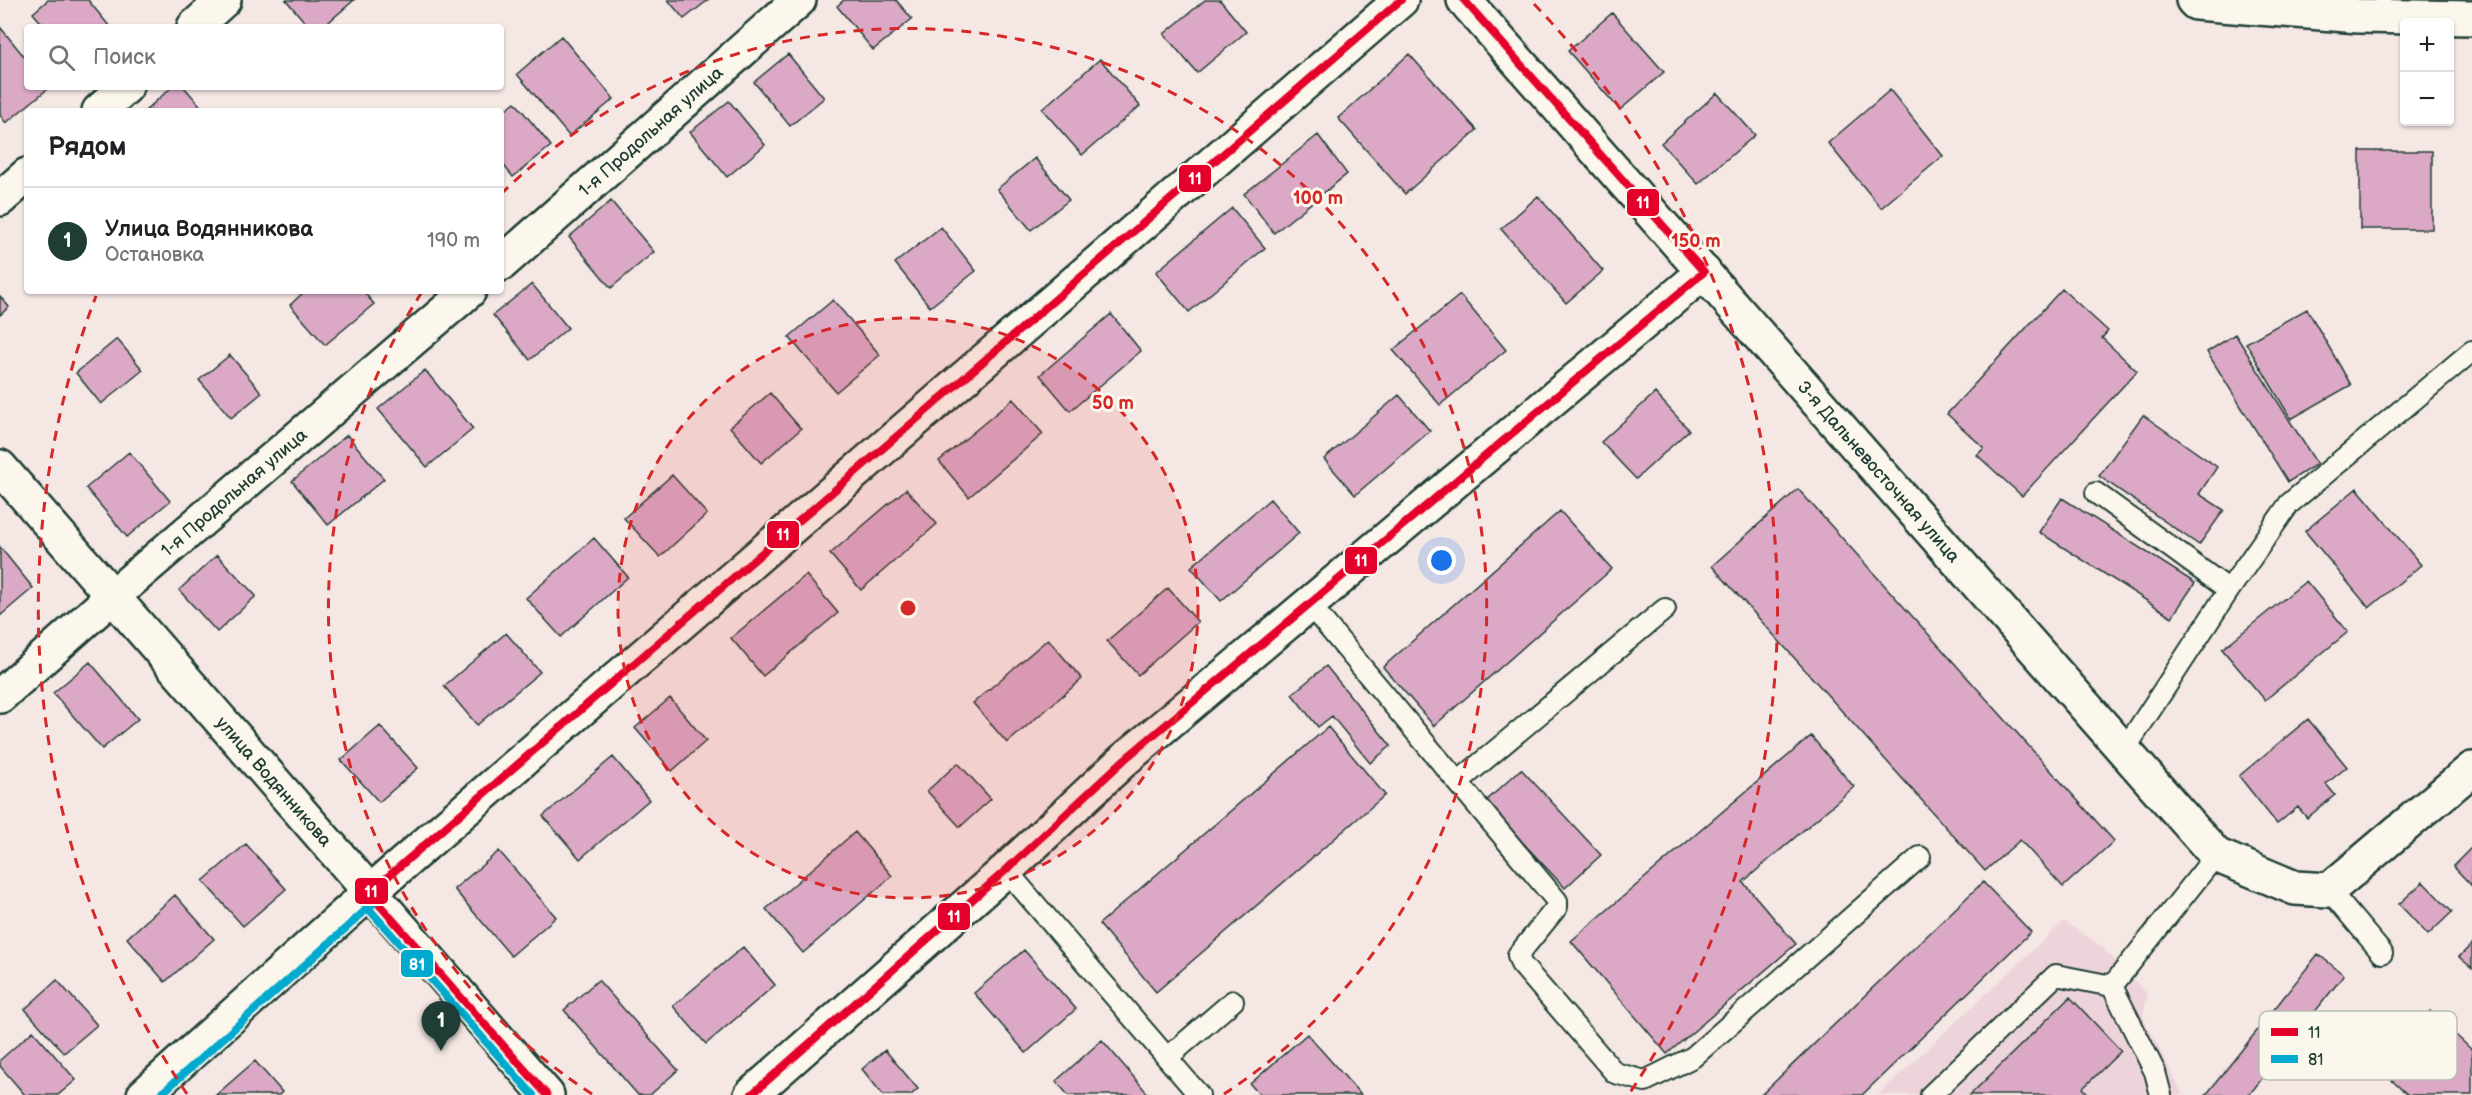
<!DOCTYPE html>
<html lang="ru">
<head>
<meta charset="utf-8">
<style>
	body { margin:0; font-family:"Balsamiq Sans",sans-serif; background:#f2f2f2; color:#202124 }
	.controls { position:absolute; right:18px; top:18px; display:grid; overflow:hidden; border-radius:6px; box-shadow:0 2px 4px #0004 }
	.controls button { width:54px; height:54px; display:grid; place-items:center; padding:0; border:0; border-bottom:2px solid #e0e0e0; background:#fff; color:#202124; font:30px sans-serif }
	.you { position:absolute; left:1442px; top:561px; width:21px; height:21px; margin:-15px; border:4px solid #fff; border-radius:50%; background:#1a73e8; box-shadow:0 0 0 9px #1a73e833 }
	.badge { display:grid; place-items:center; width:39px; height:39px; border-radius:50%; background:#1f3d34; color:#fff; font-size:20px; font-weight:700 }
	.pin { position:absolute; translate:-50% -50px; filter:drop-shadow(0 2px 3px #0008) }
	.pin::after { content:''; position:absolute; top:32px; width:21px; height:18px; background:inherit; clip-path:polygon(0 0,100% 0,50% 100%) }
	.list { margin:0; padding:0; list-style:none }
	h2 { display:flex; justify-content:space-between; align-items:center; height:78px; margin:0; padding:0 24px; font-size:26px }
	h2 small { font-size:20px; font-weight:400; color:#757577 }
	.list li { display:grid; grid-template-columns:39px 1fr auto; gap:18px; align-items:center; box-sizing:border-box; height:108px; padding:0 24px; border-top:2px solid #e0e0e0 }
	.list b { display:block; font-size:22px; white-space:nowrap }
	.list p { margin:0; font-size:20px; white-space:nowrap; color:#757577 }
	.list em { font-size:20px; font-style:normal; color:#757577 }
	.icon { flex:none; width:33px; height:33px; fill:none; stroke:currentColor; stroke-width:2; stroke-linecap:round; stroke-linejoin:round }
	.map { position:relative; flex:none; width:2472px; height:1095px; overflow:hidden }
	.search { position:absolute; background:#fff; box-shadow:0 2px 4px #0004; left:24px; top:24px; width:480px; height:66px; display:flex; align-items:center; gap:15px; box-sizing:border-box; padding:0 21px; border-radius:6px; color:#757577; font-size:22px }
	.panel { position:absolute; background:#fff; box-shadow:0 2px 4px #0004; left:24px; top:108px; width:480px; height:186px; border-radius:6px }
	.map>svg:first-child { display:block }
	.built { fill:#edd4db }
	.building { fill:#dba9c6; stroke:#1f3d34; stroke-width:1.5 }
	.lines { fill:none; stroke-linecap:round; stroke-linejoin:round }
	.lane-casing { stroke:#1f3d34; stroke-width:24 }
	.street-casing { stroke:#1f3d34; stroke-width:38 }
	.lane { stroke:#fbf7ec; stroke-width:20 }
	.street { stroke:#fbf7ec; stroke-width:33 }
	.bus-1-casing { stroke:#fbf7ec; stroke-width:12 }
	.bus-2-casing { stroke:#fbf7ec; stroke-width:12 }
	.bus-1 { stroke:#e4002b; stroke-width:8 }
	.bus-2 { stroke:#00a9ce; stroke-width:8 }
	.ring { fill:none; stroke:#d62828; stroke-width:3; stroke-dasharray:10 8 }
	.labels { text-anchor:middle; dominant-baseline:central; stroke-width:6; stroke-linejoin:round; paint-order:stroke }
	.street-label { font-size:18px; fill:#1f3d34; stroke:#fbf7ec }
	.key { fill:#fbf7ec; stroke:#b9bfb5; stroke-width:1.5 }
	.key-label { font-size:16px; fill:#1f3d34 }
	.centre { fill:#d62828; stroke:#fbf7ec; stroke-width:3 }
	.ring-label { font-size:18px; text-anchor:middle; font-weight:bold; fill:#d62828; stroke:#fbf7ec; stroke-width:6; stroke-linejoin:round; paint-order:stroke }
	.line-badge { stroke:#fbf7ec; stroke-width:2 }
	.badge-label { font-size:16px; text-anchor:middle; font-weight:bold; fill:#fff }
</style>
</head>
<body>
<div class="map">
<svg width="2472" height="1095" viewBox="0 0 2472 1095">
	<rect width="100%" height="100%" fill="#f5e7e4"/>
	<filter id="ink" filterUnits="userSpaceOnUse"><feTurbulence type="fractalNoise" baseFrequency=".0167" numOctaves="2"/><feDisplacementMap in="SourceGraphic" scale="12" xChannelSelector="R" yChannelSelector="G"/><feConvolveMatrix kernelMatrix="1 2 1 2 8 2 1 2 1" color-interpolation-filters="sRGB"/></filter>
	<g filter="url(#ink)">
		<path class="built" d="M2064,921L2102,947L2147,994L2143,1017L2183,1095H1878Z"/>
		<path class="building" d="M48,0H88L110,27H45L33,13Z
			M286,0H354L323,27H309Z
			M668,0H708L684,19Z
			M844,0H896L912,19L873,50L837,6Z
			M1205,0H1220L1246,32L1197,73L1164,34Z
			M1612,13L1664,72L1620,110L1568,51Z
			M0,27L27,60V87H50L6,123L0,115Z
			M561,36L614,99L569,136L517,74Z
			M788,54L824,98L790,126L754,82Z
			M1409,54L1477,130L1405,194L1338,118Z
			M1100,59L1140,106L1082,155L1042,109Z
			M172,87H184L205,111H145Z
			M1890,90L1943,156L1881,208L1828,143Z
			M1717,93L1755,135L1698,184L1661,143Z
			M729,101L765,145L727,177L690,132Z
			M515,102L551,146L513,177L501,162V113Z
			M1318,135L1347,174L1274,233L1244,194Z
			M2360,151H2432V229H2360Z
			M1035,158L1069,200L1031,230L997,189Z
			M1538,196L1603,271L1566,303L1501,229Z
			M611,201L654,252L611,288L569,237Z
			M1232,208L1265,248L1189,312L1156,272Z
			M941,227L976,271L930,307L895,263Z
			M532,284L568,328L530,360L493,315Z
			M2062,289L2108,331L2102,338L2137,371L2022,496L1977,455L1984,448L1947,414Z
			M305,291H363L374,304L325,345L290,305Z
			M1460,295L1506,350L1440,405L1393,350Z
			M0,296L9,307L0,315Z
			M833,300L880,355L836,392L789,337Z
			M2307,309L2351,385L2291,419L2246,343Z
			M1111,314L1141,351L1070,411L1040,375Z
			M2235,334L2317,464L2288,482L2207,352Z
			M117,339L143,370L101,404L76,373Z
			M230,355L262,393L231,418L199,380Z
			M425,370L473,429L427,467L378,409Z
			M770,393L801,429L761,463L730,427Z
			M1655,393L1689,430L1636,479L1601,442Z
			M1399,395L1430,431L1355,495L1324,459Z
			M1013,399L1043,434L969,497L939,461Z
			M2143,415L2217,467L2199,494L2224,510L2199,545L2099,476Z
			M347,435L384,479L328,525L292,481Z
			M129,452L170,501L127,537L86,488Z
			M672,475L707,514L660,557L624,518Z
			M2357,488L2421,565L2369,608L2305,531Z
			M906,489L937,524L861,590L830,554Z
			M1798,489L2114,841L2063,887L2020,840L1985,871L1712,566Z
			M2062,498L2195,583L2172,617L2039,532Z
			M1270,499L1299,533L1221,601L1191,567Z
			M1560,511L1612,569L1434,726L1383,667Z
			M594,538L628,577L561,637L526,598Z
			M0,547L33,588L0,616Z
			M217,555L256,596L217,632L179,590Z
			M806,575L838,613L763,676L731,638Z
			M2306,581L2348,632L2265,700L2222,649Z
			M1168,588L1198,622L1138,675L1107,641Z
			M506,633L540,672L477,725L444,686Z
			M1048,639L1082,679L1007,743L973,703Z
			M90,662L138,719L102,749L53,693Z
			M1326,666L1391,746L1370,763L1332,716L1318,727L1292,694Z
			M670,698L706,741L672,771L635,728Z
			M2308,719L2347,767L2326,784L2335,795L2307,818L2298,807L2277,824L2239,776Z
			M380,726L418,768L379,802L341,760Z
			M1328,727L1385,795L1156,992L1099,924Z
			M1811,736L1854,787L1743,882L1796,944L1667,1054L1571,941Z
			M613,757L649,800L580,859L543,816Z
			M958,763L991,799L960,827L927,791Z
			M1521,769L1601,855L1565,888L1485,802Z
			M855,832L892,876L803,953L766,909Z
			M246,844L286,889L243,926L203,881Z
			M2472,847V886L2453,866Z
			M499,851L556,917L511,956L454,889Z
			M1983,882L2031,932L1862,1095H1761Z
			M2423,882L2452,912L2428,935L2399,904Z
			M175,895L214,939L165,982L127,938Z
			M2472,944V968L2459,957Z
			M743,947L775,985L706,1044L673,1006Z
			M1024,950L1076,1009L1026,1053L974,993Z
			M2318,954L2344,975L2249,1095H2206Z
			M57,980L97,1025L64,1053L25,1009Z
			M598,980L678,1070L650,1095H638L564,1010Z
			M2070,997L2121,1051L2083,1088L2089,1095H1970Z
			M2430,1011L2472,1050V1095H2408L2379,1069Z
			M33,1031L76,1080L58,1095H25L0,1066V1060Z
			M1307,1034L1361,1095H1260L1250,1084Z
			M1102,1040L1149,1095H1068L1056,1081Z
			M885,1050L918,1089L911,1095H883L862,1069Z
			M255,1061L282,1092L279,1095H216Z"/>
		<g class="lines">
			<defs>
				<path id="lane" d="M2096,493L2229,590
					M1309,604L1557,901V907L1518,955L1521,964L1615,1073L1645,1081L1693,1057L1920,857
					M2125,749L2229,590L2289,504L2472,351
					M1458,782L1665,609
					M1006,870L1199,1095
					M2329,890L2382,953
					M2112,986L2155,1072L2161,1095
					M1167,1058L1233,1001
					M1931,1095L2056,975L2112,986L2216,855"/>
				<g id="street">
					<path id="s1" d="M1464,0L2216,855L2295,888L2329,890L2472,769"/>
					<path d="M2193,0L2196,3L2359,16L2472,18"/>
					<path d="M194,27L224,0"/>
					<path d="M99,111L126,87"/>
					<path d="M0,199L27,175"/>
					<path id="s2" d="M501,264L799,0"/>
					<path id="s3" d="M0,467L547,1095"/>
					<path id="s4" d="M0,696L113,596L469,291"/>
					<path d="M144,1095L369,893L1401,0"/>
					<path d="M751,1095L1006,870L1125,759L1704,272"/>
				</g>
			</defs>
			<use href="#lane" class="lane-casing"/>
			<use href="#street" class="street-casing"/>
			<use href="#lane" class="lane"/>
			<use href="#street" class="street"/>
			<defs>
				<path id="bus-1" d="M547,1095L369,893L1401,0
					M751,1095L1006,870L1125,759L1704,272L1464,0"/>
				<path id="bus-2" d="M361,900L533,1095
					M160,1095L376,901"/>
			</defs>
			<use href="#bus-1" class="bus-1-casing"/>
			<use href="#bus-2" class="bus-2-casing"/>
			<use href="#bus-1" class="bus-1"/>
			<use href="#bus-2" class="bus-2"/>
		</g>
	</g>
	<circle cx="908" cy="608" r="290" fill="#d62828" fill-opacity=".12"/>
	<g class="ring">
		<circle cx="908" cy="608" r="290"/>
		<path d="M592 1094A580 580 0 0 1 422 292M501 194A580 580 0 1 1 1224 1094"/>
		<path d="M187 1094A870 870 0 0 1 96 296M1534 4A870 870 0 0 1 1629 1094"/>
	</g>
	<g class="labels">
		<g class="street-label">
			<text stroke="none"><textPath href="#s2" startOffset="200">1-я Продольная улица</textPath></text>
			<text stroke="none"><textPath href="#s1" startOffset="628">3-я Дальневосточная улица</textPath></text>
			<text stroke="none"><textPath href="#s4" startOffset="310">1-я Продольная улица</textPath></text>
			<text stroke="none"><textPath href="#s3" startOffset="417">улица Водянникова</textPath></text>
		</g>
	</g>
	<rect x="2259" y="1011" width="198" height="69" rx="9" class="key"/>
	<rect x="2271" y="1028" width="27" height="8" fill="#e4002b"/>
	<rect x="2271" y="1055" width="27" height="8" fill="#00a9ce"/>
	<g class="key-label">
		<text x="2308" y="1038">11</text>
		<text x="2308" y="1065">81</text>
	</g>
	<circle cx="908" cy="608" r="9" class="centre"/>
	<g class="ring-label">
		<text x="1318" y="204">100 m</text>
		<text x="1696" y="247">150 m</text>
		<text x="1113" y="409">50 m</text>
	</g>
	<g class="line-badge">
		<rect x="1178" y="164" width="34" height="29" rx="6" fill="#e4002b"/>
		<rect x="1626" y="188" width="34" height="29" rx="6" fill="#e4002b"/>
		<rect x="766" y="520" width="34" height="29" rx="6" fill="#e4002b"/>
		<rect x="1344" y="546" width="34" height="29" rx="6" fill="#e4002b"/>
		<rect x="354" y="877" width="35" height="28" rx="6" fill="#e4002b"/>
		<rect x="937" y="902" width="34" height="29" rx="6" fill="#e4002b"/>
		<rect x="400" y="949" width="34" height="29" rx="6" fill="#00a9ce"/>
	</g>
	<g class="badge-label">
		<text x="1195" y="184">11</text>
		<text x="1643" y="208">11</text>
		<text x="783" y="540">11</text>
		<text x="1361" y="566">11</text>
		<text x="371" y="897">11</text>
		<text x="954" y="922">11</text>
		<text x="417" y="970">81</text>
	</g>
</svg>
<div class="controls">
<button>+</button>
<button>−</button>
</div>
<div class="you"></div>
<div class="pin badge" style="left:441px;top:1051px">1</div>
<div class="search"><svg class="icon" aria-label="search" viewBox="0 0 24 24"><circle cx="10" cy="10" r="6"/><path d="M15 15l6 6"/></svg>Поиск</div>
<section class="panel">
<h2>Рядом<small></small></h2>
<ul class="list">
<li><span class="badge">1</span><div><b>Улица Водянникова</b><p>Остановка</p></div><em>190 m</em></li>
</ul>
</section>
</div>
</body>
</html>
